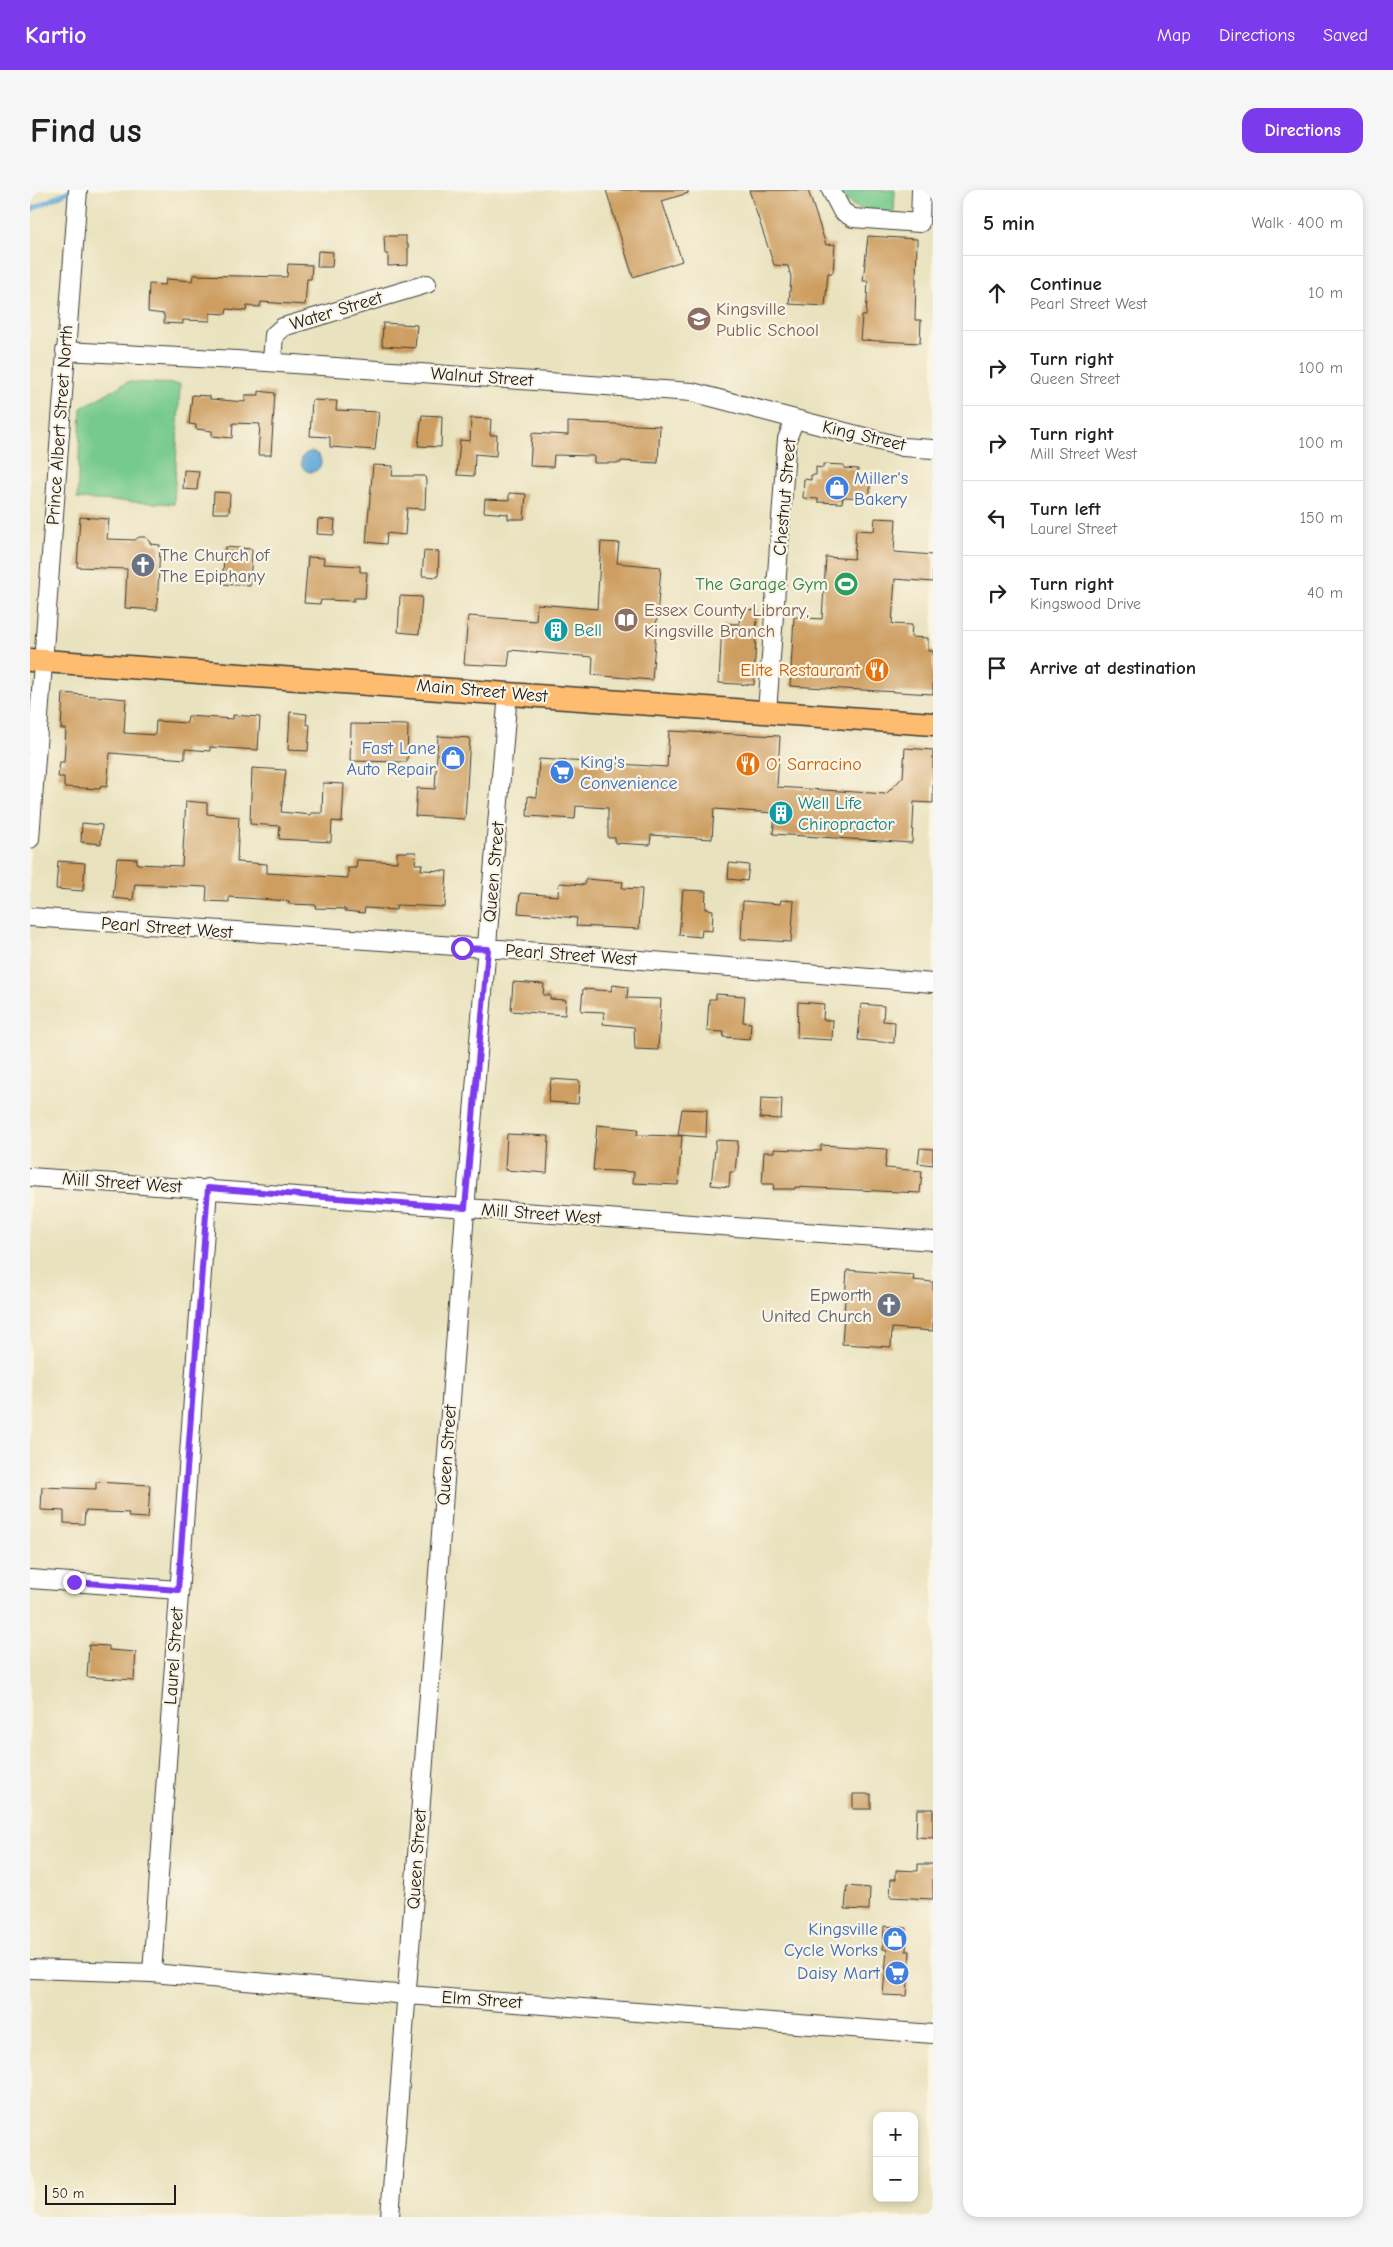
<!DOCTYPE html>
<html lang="en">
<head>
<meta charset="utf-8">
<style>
	body { margin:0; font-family:"Comic Neue",sans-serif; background:#f6f6f6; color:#202124 }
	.controls { position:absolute; right:15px; bottom:15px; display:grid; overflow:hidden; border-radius:10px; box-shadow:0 2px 8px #0003 }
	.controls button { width:45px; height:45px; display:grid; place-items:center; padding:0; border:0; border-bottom:1px solid #e0e0e0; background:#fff; color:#202124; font:25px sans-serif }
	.scale { position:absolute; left:15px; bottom:12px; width:131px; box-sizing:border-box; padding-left:5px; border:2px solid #1c1c1c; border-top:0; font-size:14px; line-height:18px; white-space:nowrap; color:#1c1c1c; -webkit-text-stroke:4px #fcf5e5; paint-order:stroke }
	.stop { position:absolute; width:15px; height:15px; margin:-11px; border:4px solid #7c3aed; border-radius:50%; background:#fff }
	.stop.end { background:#7c3aed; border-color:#fff; box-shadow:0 1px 5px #0008 }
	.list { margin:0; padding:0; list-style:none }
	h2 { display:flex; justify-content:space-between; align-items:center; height:65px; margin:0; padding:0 20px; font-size:21px }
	h2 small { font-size:16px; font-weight:400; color:#757577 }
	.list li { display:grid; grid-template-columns:32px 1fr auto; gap:15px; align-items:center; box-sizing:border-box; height:75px; padding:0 20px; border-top:1px solid #e0e0e0 }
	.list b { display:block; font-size:19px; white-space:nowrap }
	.list p { margin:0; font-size:16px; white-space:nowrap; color:#757577 }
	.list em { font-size:16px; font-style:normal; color:#757577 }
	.icon { flex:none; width:28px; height:28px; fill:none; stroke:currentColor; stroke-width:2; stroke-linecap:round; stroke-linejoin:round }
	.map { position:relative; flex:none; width:903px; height:2027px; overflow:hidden; border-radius:15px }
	header { display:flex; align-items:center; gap:30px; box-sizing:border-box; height:70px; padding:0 25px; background:#7c3aed; color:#fff }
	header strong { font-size:24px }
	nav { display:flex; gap:28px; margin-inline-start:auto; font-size:18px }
	.intro { display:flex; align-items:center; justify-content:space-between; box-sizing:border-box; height:120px; padding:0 30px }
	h1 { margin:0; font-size:35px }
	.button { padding:12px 22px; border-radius:15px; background:#7c3aed; color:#fff; font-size:18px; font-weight:700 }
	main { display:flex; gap:30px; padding:0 30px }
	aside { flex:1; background:#fff; border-radius:15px; box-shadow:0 2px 8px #0003 }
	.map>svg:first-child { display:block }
	.green { fill:#77ca8d; stroke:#4a7354 }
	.water { fill:#60a9d8; stroke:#3e627a }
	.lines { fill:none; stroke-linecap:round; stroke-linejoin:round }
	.stream { stroke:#60a9d8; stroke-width:5 }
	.building { fill:#cd9e60 }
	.minor-casing { stroke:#3b3a34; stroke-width:20 }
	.major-casing { stroke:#3b3a34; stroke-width:25 }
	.minor { stroke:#fff; stroke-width:18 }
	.major { stroke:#febc70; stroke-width:22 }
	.route { stroke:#7c3aed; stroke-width:6 }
	.labels { text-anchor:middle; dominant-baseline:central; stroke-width:4.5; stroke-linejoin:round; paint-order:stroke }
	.education-label { font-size:18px; fill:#785e54; stroke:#fcf5e5; text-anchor:start }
	.street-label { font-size:18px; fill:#1c1c1c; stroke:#fcf5e5 }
	.shop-label { font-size:18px; fill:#366cbe; stroke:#fcf5e5; text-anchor:end }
	.worship-label { font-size:18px; fill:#5b616d; stroke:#fcf5e5; text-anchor:start }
	.leisure-label { font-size:18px; fill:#27864d; stroke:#fcf5e5; text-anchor:end }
	.culture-label { font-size:18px; fill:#0d838f; stroke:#fcf5e5; text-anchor:start }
	.food-label { font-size:18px; fill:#c56008; stroke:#fcf5e5; text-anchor:end }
</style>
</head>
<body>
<header>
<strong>Kartio</strong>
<nav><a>Map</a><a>Directions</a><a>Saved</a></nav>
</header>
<div class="intro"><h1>Find us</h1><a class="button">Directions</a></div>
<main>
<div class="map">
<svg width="903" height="2027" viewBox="0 0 903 2027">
	<rect width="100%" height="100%" fill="#fcf5e5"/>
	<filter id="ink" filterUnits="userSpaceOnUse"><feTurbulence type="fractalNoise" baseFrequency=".02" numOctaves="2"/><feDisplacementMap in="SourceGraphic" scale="10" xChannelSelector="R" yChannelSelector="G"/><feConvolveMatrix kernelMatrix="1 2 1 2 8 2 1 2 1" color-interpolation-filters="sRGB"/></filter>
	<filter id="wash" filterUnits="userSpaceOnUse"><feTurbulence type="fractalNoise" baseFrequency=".0096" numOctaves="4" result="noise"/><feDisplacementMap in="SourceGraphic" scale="20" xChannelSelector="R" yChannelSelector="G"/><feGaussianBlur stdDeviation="1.12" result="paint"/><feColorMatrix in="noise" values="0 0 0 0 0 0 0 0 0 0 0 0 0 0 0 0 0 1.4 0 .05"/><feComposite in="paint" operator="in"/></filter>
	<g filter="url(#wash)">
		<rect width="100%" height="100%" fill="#e9e2be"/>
		<path class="green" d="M808,0H865L864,22C841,25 821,20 808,0Z
			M97,192L150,194L144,314L47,309L51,218Z"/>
		<path class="water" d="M271 272a10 10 0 1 1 20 0a10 10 0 1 1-20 0Z"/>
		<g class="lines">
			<path class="stream" d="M0,20L41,0"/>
		</g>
		<g id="blocks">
			<path class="building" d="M576,0H658V3L632,11L652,71L603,87Z
				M719,0H778L796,55L805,54L803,83H798L795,116L759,114L761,87L758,76L744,75Z
				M354,46H376V54H378V75L358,76V64H355Z
				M838,46L887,49L885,130H891L890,153L830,150L832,126H836L838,91H833Z
				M288,61L303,62L302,77H287Z
				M258,74L282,75L281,89H277L275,115L231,112L230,117L217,116L216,121L197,119L196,124L180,123V131L153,130V134L134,133V124L118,122L119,94L135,95L136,89L162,91L163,85L257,87Z
				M353,133L387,135L385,158L352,156Z
				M229,201L245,203L241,265H228L230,234L203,233L202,248L182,246V241L166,239V235L159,234L162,205L180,206V209L215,212V205H229Z
				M282,210L307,211L306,220L349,222L345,260L300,257V247L280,246Z
				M392,225L412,226L411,257L388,256Z
				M441,228L461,229L460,245H467L466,266L445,264L444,286L427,285L430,250L440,251Z
				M538,232L630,236L628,273L591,271V273H564V266L524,265L523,277L500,276L502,243L538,245Z
				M793,274L814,275V278L828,279V288L840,289V308L813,307L812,313L788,312V309L773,308L774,289L781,290V285H786V277L793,278Z
				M343,275L363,276L362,286H395L396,291L395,319L377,318L375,345L357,343L356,354L336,352Z
				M154,280L169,281L167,300L153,299Z
				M184,302L200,303L199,323H183Z
				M479,303L496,304L494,329H478V324L454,322L455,309L479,310Z
				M50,327L79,329L77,349L105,350L109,347H116L121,354L130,355L127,420L95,418L97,379L47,377Z
				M845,328L866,329L864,362L903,365V392L865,389L862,434L882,435L881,447L898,448V461H903V504L760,496L764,427L792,429L796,367L824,369L826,340L844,341Z
				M288,329L305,330L304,345L287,344Z
				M571,352L589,353L587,373L631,377L622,490L562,485L563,467L480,460L478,476L434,474L438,426L506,431L507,414L567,419Z
				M195,357L222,359L220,396L192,394Z
				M394,361L409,362L408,387L392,386Z
				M278,367L294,368L293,374L330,376V382H337L335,408H324V411L291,410L290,414L274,413Z
				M370,406L392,407L389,444L368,442Z
				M710,419L727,420L724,495L689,493L692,434H709Z
				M33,503L96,509L94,543L125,545L126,531L157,533L158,526L203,529V525L230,527L228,560L180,557V561L155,559V569L80,563L77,597L71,596L70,599L34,597V587H28L30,572H34L36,539H31Z
				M260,522L277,524L276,534L280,535L278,561L258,560Z
				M321,534L378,535L377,572L320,571Z
				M639,541L750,546L747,597L856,604L873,587L875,558L903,560V613L884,612L882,653L743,644L745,623L684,619L682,649L621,645L620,655L585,653V648H578V618L546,616L545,629L497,626L498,606L507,607L509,569L637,577Z
				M408,546L440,548L435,629L385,626L387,598L405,599Z
				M222,578L256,580L251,622L281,625V623H292L293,593L314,594L312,632L302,631L301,652L249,649L250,636L220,634Z
				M156,611L177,613V624L209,627L207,672L237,674V683L318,688V678H326L327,670L367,672V662H386L385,674H392L391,680L417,681L415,717L366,715V720L335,718L334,723L315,721V719L285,718L286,715L259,714V711L199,707V712L176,711L177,697L105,694L103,710L83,708L87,668L107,669V674L152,676Z
				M52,633L72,635L71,654L51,652Z
				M28,671L55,673L53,701L26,699Z
				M699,673L719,675L717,691L698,689Z
				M555,689L593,692L592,698L612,699L609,739L546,736L547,728L488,723L490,703L528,706L529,693L555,695Z
				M653,700L676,701L675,719L683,720L682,741L672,740L671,747L649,745Z
				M751,710L764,711L761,752L711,749L713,711L750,714Z
				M483,792L514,794L513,805H520V809L536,810L535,825L481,821Z
				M583,795L598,797L597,808L631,809L628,860L605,859L604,837L573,834L574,822L551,821L553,799L581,801Z
				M686,804L715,806L713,832L721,833L720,849L693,847L694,842L677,841L679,809H686Z
				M768,812L794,814L793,830H803L802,850L767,848Z
				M831,814L854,816L853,831L865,832L864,853L828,850Z
				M521,889L550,891L548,914L518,912Z
				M731,908L752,909L751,929L730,928Z
				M652,919L677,920L676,947L648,945Z
				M567,935L608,939L607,945L652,946L648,995L603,993L604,982L563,980Z
				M477,944L519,946L517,983L475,980Z
				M686,950L708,951L705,982H700L699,997L681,995Z
				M791,955L857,959L855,978L892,981L890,1003L765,997V999H743L744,994H732L734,962H744V959L791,961Z
				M890,958L903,959V975L888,973Z
				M817,1080L884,1085L883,1090L903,1092V1141L862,1138L861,1157L812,1154Z
				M66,1292L120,1295L118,1328L98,1327L99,1323L55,1321L54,1334L34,1333V1321L11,1320L12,1297L66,1299Z
				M59,1455L79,1456V1460L106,1462L104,1490L57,1487Z
				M823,1604H841V1619H823Z
				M887,1619H903V1648L886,1647Z
				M888,1674H903V1709L860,1707L861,1689H866V1680L888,1681Z
				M817,1696L840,1698L839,1720L815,1719Z
				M854,1736L877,1738L876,1761H880L877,1806L853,1805L857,1760L853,1759Z"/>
		</g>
	</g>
	<g filter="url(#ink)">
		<use href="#blocks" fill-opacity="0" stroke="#3b3a34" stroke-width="1"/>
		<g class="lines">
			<defs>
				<path id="minor" d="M801,0L812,21L823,28L890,33L891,0
					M35,161L206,170L662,202L765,229L757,249L756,260L737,522
					M242,172L244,145L253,137L397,94
					M765,229L873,257L903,259
					M0,649L48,0
					M0,727L484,760L903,793
					M0,987L903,1051
					M0,1389L148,1400
					M0,1779L122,1783L378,1805L903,1844
					M122,1783L178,998
					M360,2027L437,995L478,503"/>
				<path id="major" d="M0,470L903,534"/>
			</defs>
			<use href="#minor" class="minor-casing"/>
			<use href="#major" class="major-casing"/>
			<use href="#minor" class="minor"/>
			<use href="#major" class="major"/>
		</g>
	</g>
	<g class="lines" filter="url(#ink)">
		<path class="route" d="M44,1392L148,1400L178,998L435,1018L458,759L432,758"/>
	</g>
	<defs>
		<symbol id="school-disc" viewBox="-11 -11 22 22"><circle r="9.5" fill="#8d6e63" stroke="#fcf5e5"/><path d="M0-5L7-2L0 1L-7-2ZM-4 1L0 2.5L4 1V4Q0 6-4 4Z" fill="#fff"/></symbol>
		<symbol id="shop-disc" viewBox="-11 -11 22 22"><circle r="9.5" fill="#3f7fe0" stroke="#fcf5e5"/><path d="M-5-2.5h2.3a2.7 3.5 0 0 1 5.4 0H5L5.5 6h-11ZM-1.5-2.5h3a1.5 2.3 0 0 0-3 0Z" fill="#fff"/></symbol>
		<symbol id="church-disc" viewBox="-11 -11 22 22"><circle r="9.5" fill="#6b7280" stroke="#fcf5e5"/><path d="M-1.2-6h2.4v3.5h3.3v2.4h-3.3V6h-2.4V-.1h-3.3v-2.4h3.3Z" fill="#fff"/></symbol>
		<symbol id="stadium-disc" viewBox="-11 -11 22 22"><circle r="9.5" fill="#2e9e5b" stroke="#fcf5e5"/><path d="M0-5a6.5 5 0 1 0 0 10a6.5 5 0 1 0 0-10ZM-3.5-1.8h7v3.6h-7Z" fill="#fff"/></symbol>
		<symbol id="library-disc" viewBox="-11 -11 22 22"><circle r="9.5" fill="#8d6e63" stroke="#fcf5e5"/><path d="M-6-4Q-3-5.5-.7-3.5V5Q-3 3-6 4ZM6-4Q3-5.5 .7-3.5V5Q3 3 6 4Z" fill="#fff"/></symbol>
		<symbol id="building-disc" viewBox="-11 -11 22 22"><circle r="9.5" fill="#0f9aa8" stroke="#fcf5e5"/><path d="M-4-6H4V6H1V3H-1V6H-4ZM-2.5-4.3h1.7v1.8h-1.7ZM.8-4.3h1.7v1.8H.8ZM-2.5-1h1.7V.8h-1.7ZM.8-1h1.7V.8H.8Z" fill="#fff"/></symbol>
		<symbol id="restaurant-disc" viewBox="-11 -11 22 22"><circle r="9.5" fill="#e8710a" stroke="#fcf5e5"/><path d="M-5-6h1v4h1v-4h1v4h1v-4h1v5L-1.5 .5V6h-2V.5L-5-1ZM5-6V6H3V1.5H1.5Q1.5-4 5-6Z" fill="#fff"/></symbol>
		<symbol id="supermarket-disc" viewBox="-11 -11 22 22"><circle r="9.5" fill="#3f7fe0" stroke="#fcf5e5"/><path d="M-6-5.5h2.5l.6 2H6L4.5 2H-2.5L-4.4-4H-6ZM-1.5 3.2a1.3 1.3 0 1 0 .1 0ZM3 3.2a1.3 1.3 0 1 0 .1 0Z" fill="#fff"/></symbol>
	</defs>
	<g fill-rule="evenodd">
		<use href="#school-disc" x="655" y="115" width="28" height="28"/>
		<use href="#shop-disc" x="793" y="284" width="28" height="28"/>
		<use href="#church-disc" x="99" y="361" width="28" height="28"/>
		<use href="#stadium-disc" x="802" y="380" width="28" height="28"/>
		<use href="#library-disc" x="582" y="416" width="28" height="28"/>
		<use href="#building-disc" x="512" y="426" width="28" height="28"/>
		<use href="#restaurant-disc" x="833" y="466" width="28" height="28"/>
		<use href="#shop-disc" x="409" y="554" width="28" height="28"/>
		<use href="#restaurant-disc" x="704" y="560" width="28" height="28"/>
		<use href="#supermarket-disc" x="518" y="568" width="28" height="28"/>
		<use href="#building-disc" x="737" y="609" width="28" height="28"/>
		<use href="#church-disc" x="845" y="1101" width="28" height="28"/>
		<use href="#shop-disc" x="851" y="1735" width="28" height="28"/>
		<use href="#supermarket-disc" x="853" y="1769" width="28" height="28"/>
	</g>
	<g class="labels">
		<g class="education-label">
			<text x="686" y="119">Kingsville<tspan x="686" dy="21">Public School</tspan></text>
			<text x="614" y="420">Essex County Library,<tspan x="614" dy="21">Kingsville Branch</tspan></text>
		</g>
		<g class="street-label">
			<text transform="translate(306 121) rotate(-17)">Water Street</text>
			<text transform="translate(452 187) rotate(4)">Walnut Street</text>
			<text transform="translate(30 235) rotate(-86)">Prince Albert Street North</text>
			<text transform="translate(834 246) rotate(13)">King Street</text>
			<text transform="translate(755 307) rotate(-85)">Chestnut Street</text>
			<text transform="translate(452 501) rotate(5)">Main Street West</text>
			<text transform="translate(464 682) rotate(-85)">Queen Street</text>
			<text transform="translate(137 738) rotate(4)">Pearl Street West</text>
			<text transform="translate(541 765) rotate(4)">Pearl Street West</text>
			<text transform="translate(92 993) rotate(4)">Mill Street West</text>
			<text transform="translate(511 1024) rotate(4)">Mill Street West</text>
			<text transform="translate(417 1265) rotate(-86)">Queen Street</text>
			<text transform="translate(144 1466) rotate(-86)">Laurel Street</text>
			<text transform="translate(387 1669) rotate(-86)">Queen Street</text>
			<text transform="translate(452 1810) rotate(4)">Elm Street</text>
		</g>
		<g class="shop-label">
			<text x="824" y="288" text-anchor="start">Miller's<tspan x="824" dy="21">Bakery</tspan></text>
			<text x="406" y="558">Fast Lane<tspan x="406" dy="21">Auto Repair</tspan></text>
			<text x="550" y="572" text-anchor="start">King's<tspan x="550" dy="21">Convenience</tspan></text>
			<text x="848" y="1739">Kingsville<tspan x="848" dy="21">Cycle Works</tspan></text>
			<text x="850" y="1783">Daisy Mart</text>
		</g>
		<g class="worship-label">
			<text x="130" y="365">The Church of<tspan x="130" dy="21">The Epiphany</tspan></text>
			<text x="842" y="1105" text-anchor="end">Epworth<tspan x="842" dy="21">United Church</tspan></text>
		</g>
		<g class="leisure-label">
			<text x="798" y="394">The Garage Gym</text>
		</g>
		<g class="culture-label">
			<text x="544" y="440">Bell</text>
			<text x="768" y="613">Well Life<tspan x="768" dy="21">Chiropractor</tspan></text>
		</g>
		<g class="food-label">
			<text x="830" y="480">Elite Restaurant</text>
			<text x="736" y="574" text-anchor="start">O' Sarracino</text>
		</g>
	</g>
</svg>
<div class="controls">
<button>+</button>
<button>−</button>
</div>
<div class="scale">50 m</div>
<div class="stop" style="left:432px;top:758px"></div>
<div class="stop end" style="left:44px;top:1392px"></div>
</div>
<aside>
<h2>5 min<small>Walk · 400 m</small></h2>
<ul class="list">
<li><svg class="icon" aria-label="ahead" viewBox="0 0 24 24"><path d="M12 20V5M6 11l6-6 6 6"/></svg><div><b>Continue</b><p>Pearl Street West</p></div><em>10 m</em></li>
<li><svg class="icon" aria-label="right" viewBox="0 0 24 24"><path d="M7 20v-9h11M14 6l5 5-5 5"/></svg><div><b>Turn right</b><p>Queen Street</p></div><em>100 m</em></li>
<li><svg class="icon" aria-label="right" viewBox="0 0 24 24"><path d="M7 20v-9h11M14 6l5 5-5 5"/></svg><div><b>Turn right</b><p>Mill Street West</p></div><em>100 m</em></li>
<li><svg class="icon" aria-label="left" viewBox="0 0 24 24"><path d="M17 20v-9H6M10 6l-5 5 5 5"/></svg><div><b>Turn left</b><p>Laurel Street</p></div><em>150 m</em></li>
<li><svg class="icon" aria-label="right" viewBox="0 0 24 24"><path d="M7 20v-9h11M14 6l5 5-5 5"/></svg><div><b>Turn right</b><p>Kingswood Drive</p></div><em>40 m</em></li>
<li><svg class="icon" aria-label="arrive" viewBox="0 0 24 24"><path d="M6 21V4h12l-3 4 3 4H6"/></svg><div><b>Arrive at destination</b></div></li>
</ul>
</aside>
</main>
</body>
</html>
